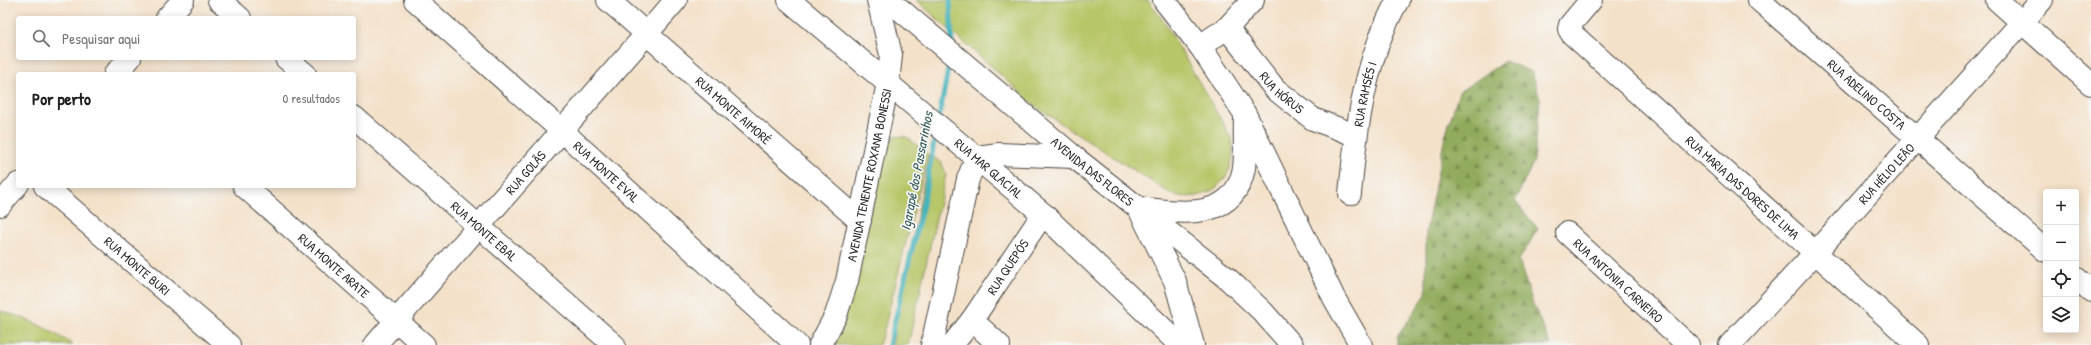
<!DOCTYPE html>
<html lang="pt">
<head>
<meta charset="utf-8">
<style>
	body { margin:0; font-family:"Patrick Hand",sans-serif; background:#f6f6f6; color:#222 }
	.controls { position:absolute; right:12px; bottom:12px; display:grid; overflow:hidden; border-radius:4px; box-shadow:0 2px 10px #0003 }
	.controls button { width:36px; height:36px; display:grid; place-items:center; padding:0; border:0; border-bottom:1px solid #e0e0e0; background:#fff; color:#222; font:20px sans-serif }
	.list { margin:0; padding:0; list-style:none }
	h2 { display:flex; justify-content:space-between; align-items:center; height:52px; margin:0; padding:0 16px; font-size:17px }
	h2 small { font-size:13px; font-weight:400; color:#767676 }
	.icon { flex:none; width:22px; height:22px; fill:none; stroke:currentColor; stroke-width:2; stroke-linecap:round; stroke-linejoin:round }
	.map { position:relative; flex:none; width:2091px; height:345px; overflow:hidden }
	.search { position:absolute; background:#fff; box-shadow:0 2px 10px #0003; left:16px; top:16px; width:340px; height:44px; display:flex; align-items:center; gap:10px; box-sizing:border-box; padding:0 14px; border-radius:4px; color:#767676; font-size:15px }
	.panel { position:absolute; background:#fff; box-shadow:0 2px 10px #0003; left:16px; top:72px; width:340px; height:116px; border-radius:4px }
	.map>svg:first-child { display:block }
	.green { fill:#b7c668; stroke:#71784a }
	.forest { fill:url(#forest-firs); stroke:#5e6b44 }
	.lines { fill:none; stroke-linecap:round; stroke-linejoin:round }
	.stream { stroke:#44b4be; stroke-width:5 }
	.minor-casing { stroke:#494643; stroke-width:24 }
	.major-casing { stroke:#494643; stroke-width:24 }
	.minor { stroke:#fff; stroke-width:22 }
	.major { stroke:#fff; stroke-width:22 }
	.labels { text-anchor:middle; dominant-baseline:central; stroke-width:3.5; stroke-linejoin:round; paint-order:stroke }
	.street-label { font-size:13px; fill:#2b2b2b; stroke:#f6f6f2 }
	.water-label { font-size:14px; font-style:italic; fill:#345b5e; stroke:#f6f6f2 }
</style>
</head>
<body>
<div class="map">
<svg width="2091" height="345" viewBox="0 0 2091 345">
	<defs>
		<pattern id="forest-firs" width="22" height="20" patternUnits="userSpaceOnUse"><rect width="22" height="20" fill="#91ab5c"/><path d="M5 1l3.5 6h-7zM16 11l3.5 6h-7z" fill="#778b4c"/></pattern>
	</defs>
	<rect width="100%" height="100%" fill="#f6f6f2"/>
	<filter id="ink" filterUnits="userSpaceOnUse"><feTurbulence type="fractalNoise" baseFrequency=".025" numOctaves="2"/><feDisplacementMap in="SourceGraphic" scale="8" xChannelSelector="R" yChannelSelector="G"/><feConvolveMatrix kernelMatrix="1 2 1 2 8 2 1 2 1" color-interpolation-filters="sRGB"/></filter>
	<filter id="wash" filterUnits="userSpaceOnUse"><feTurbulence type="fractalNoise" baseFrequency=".012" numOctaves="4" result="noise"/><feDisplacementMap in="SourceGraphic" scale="16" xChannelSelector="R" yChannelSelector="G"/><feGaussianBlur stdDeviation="0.9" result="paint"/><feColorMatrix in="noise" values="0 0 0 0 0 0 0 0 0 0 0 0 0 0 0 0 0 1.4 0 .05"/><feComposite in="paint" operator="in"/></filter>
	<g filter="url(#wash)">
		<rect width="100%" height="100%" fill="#f4e1c9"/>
		<path class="green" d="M916,0H1148L1165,23L1232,139C1239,178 1209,206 1171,194L1039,109Z
			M894,136L907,137L928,154L885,326L879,345H832L841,332L885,151Z
			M929,154L942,163L946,175L908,345H892Z
			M0,311C26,317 51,330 73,345H0Z"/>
		<path class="forest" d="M1505,61L1532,72L1540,99L1534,161L1515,201L1538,229L1519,260L1533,304L1551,345H1397V337L1426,294V231L1445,136L1459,92Z"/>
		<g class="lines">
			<path class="stream" d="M950,0L952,45
				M939,118L950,59
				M889,345L923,204L936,131"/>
		</g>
	</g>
	<g filter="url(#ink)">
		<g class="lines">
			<defs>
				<g id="minor">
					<path d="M219,0L240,18"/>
					<path id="s1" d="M415,0L562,131L797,345"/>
					<path id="s2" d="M608,0L860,221"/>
					<path id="s3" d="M789,0L1043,214L1180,345"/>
					<path id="s4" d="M1591,0L1570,25L1569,29L1572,34L1918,345"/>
					<path id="s5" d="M1759,0L2046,251"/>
					<path d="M1997,0L2091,84"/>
					<path d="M167,18L183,0"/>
					<path id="s6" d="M1227,28L1275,89L1313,119L1355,135"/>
					<path d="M1200,46L1227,28L1253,0"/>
					<path d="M286,58L305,74"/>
					<path d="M115,74L130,58"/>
					<path id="s7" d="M354,117L614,345"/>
					<path d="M977,157L999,154L1074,157"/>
					<path id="s8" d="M45,186L229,345"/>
					<path id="s9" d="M244,186L424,345"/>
					<path id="s10" d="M1350,194C1356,128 1365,58 1398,0"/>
					<path d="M0,205L18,184"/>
					<path id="s11" d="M1567,233L1688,345"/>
					<path d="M2076,278L2091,291"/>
					<path d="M972,320L999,345"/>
					<path id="s12" d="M375,345L676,0"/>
					<path id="s13" d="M820,345L836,315L847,281L888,83L891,55L878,0"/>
					<path d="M932,345L968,179L977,157"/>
					<path id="s14" d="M952,345L972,320L1043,214"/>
					<path id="s15" d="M1730,345L1814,254L2042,0"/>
				</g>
				<g id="major">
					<path id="s16" d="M889,0L1074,157L1228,279L1262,311L1292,345"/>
					<path d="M1164,0L1200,46L1245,114L1334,298L1361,345"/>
					<path d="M1139,208C1179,212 1234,223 1244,168C1246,152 1244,134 1245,118"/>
					<path d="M1141,213L1175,281L1193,345"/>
				</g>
			</defs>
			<use href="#minor" class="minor-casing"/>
			<use href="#major" class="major-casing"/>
			<use href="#minor" class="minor"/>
			<use href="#major" class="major"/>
		</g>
	</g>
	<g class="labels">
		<g class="street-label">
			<text stroke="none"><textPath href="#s6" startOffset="85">RUA HÓRUS</textPath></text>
			<text stroke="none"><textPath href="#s5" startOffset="143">RUA ADELINO COSTA</textPath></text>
			<text stroke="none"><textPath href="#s10" startOffset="101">RUA RAMSÉS I</textPath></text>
			<text stroke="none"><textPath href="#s2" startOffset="167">RUA MONTE AIMORÉ</textPath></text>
			<text stroke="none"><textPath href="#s3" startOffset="261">RUA MAR GLACIAL</textPath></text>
			<text stroke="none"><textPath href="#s1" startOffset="257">RUA MONTE EVAL</textPath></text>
			<text stroke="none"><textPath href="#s16" startOffset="266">AVENIDA DAS FLORES</textPath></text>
			<text stroke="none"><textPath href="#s12" startOffset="229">RUA GOLÃS</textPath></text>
			<text stroke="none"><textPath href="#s15" startOffset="232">RUA HÉLIO LEÃO</textPath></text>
			<text stroke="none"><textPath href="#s13" startOffset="178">AVENIDA TENENTE ROXANA BONESSI</textPath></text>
			<text stroke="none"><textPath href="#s4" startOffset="272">RUA MARIA DAS DORES DE LIMA</textPath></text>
			<text stroke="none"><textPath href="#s7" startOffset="173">RUA MONTE EBAL</textPath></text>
			<text stroke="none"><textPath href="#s8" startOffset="122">RUA MONTE BURI</textPath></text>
			<text stroke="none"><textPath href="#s9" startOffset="120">RUA MONTE ARATE</textPath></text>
			<text stroke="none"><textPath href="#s14" startOffset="96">RUA QUEPÓS</textPath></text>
			<text stroke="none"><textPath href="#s11" startOffset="70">RUA ANTONIA CARNEIRO</textPath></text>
		</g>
		<g class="water-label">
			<text transform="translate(916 171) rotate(-79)">Igarapé dos Passarinhos</text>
		</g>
	</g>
</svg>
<div class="controls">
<button>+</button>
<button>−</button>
<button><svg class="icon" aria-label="locate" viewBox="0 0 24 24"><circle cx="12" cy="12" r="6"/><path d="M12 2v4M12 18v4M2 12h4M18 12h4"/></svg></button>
<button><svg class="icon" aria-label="layers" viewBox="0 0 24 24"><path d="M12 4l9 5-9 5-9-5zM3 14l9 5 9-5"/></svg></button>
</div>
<div class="search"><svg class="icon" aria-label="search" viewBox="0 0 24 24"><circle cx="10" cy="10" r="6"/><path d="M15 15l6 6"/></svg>Pesquisar aqui</div>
<section class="panel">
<h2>Por perto<small>0 resultados</small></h2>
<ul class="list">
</ul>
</section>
</div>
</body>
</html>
